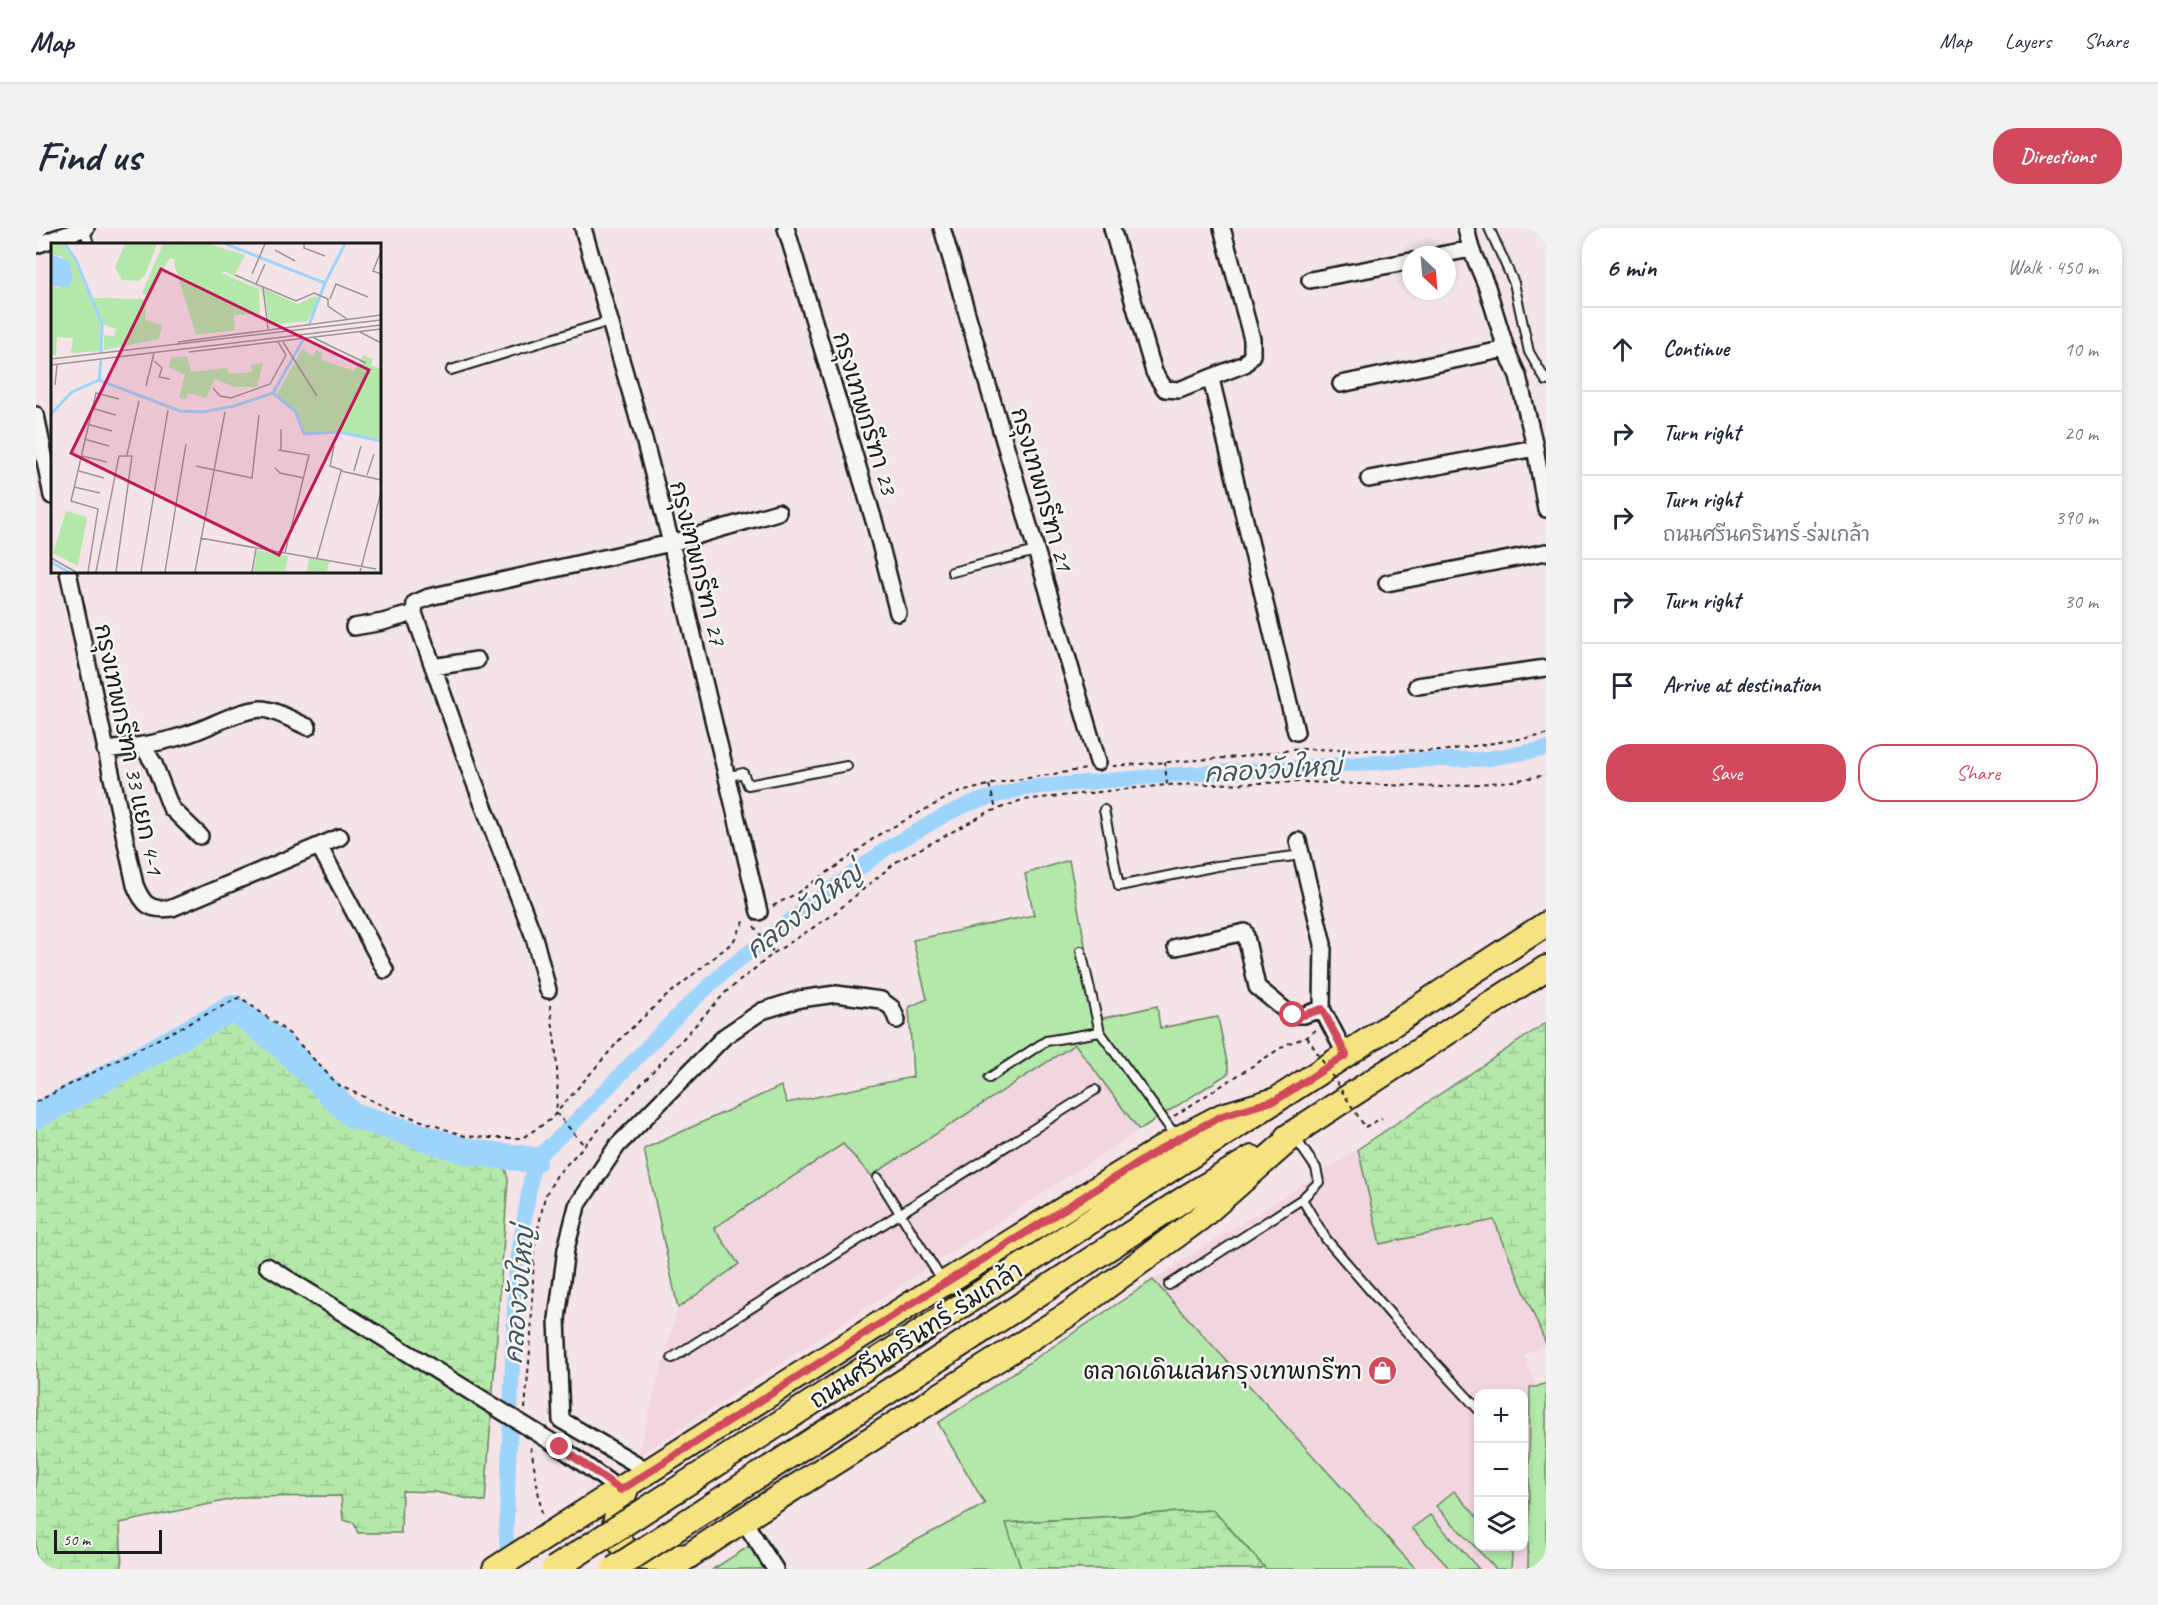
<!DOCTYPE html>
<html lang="en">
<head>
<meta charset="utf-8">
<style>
	body { margin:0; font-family:Caveat,"Playpen Sans Thai",sans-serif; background:#f2f2f3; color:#1f2937 }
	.controls { position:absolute; right:18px; bottom:18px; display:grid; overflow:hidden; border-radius:12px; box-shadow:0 3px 9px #0003 }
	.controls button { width:54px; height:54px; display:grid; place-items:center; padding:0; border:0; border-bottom:2px solid #e0e1e3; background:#fff; color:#1f2937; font:30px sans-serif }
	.compass { position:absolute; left:1366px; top:18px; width:54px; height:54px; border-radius:50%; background:#fff; box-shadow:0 3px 9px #0003; rotate:154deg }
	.scale { position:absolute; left:18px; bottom:15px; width:108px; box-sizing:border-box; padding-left:6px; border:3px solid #1c1c1c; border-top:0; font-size:16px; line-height:21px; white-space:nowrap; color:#1c1c1c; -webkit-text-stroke:4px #f6f6f2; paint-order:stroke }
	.stop { position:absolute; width:18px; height:18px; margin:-14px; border:4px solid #d1495b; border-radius:50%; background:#fff }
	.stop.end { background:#d1495b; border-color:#fff; box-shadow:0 2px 6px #0008 }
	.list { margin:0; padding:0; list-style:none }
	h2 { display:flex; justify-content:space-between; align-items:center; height:78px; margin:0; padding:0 24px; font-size:26px }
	h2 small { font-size:20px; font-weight:400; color:#747a83 }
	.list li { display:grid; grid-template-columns:39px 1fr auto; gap:18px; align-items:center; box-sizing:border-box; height:84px; padding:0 24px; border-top:2px solid #e0e1e3 }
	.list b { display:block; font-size:22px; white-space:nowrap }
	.list p { margin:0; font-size:20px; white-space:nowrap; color:#747a83 }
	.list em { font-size:20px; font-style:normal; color:#747a83 }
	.actions { display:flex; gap:12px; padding:18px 24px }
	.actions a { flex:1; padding:14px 0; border:2px solid #d1495b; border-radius:24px; text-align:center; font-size:21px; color:#d1495b }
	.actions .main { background:#d1495b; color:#fff }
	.icon { flex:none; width:33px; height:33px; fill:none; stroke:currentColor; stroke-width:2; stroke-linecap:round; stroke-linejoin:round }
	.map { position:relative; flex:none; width:1510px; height:1341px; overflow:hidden; border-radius:24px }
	header { display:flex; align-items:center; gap:36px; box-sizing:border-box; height:84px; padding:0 30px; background:#fff; border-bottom:2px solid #e0e1e3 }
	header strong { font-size:28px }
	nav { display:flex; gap:33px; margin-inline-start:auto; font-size:21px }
	.intro { display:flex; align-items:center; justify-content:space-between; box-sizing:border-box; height:144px; padding:0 36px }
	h1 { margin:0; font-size:42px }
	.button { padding:15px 27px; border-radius:24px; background:#d1495b; color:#fff; font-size:21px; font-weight:700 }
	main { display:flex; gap:36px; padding:0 36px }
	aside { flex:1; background:#fff; border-radius:24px; box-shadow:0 3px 9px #0003 }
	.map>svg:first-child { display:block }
	.built { fill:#f2d6df; fill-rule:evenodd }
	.green { fill:#b3e8aa; stroke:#688263; stroke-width:1.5 }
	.wetland { fill:url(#wetland-marsh); stroke:#688263; stroke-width:1.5 }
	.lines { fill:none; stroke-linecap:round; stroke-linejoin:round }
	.canal { stroke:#9dd4fc; stroke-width:15 }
	.river { stroke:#9dd4fc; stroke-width:26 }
	.service-casing { stroke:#1c1c1c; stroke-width:12 }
	.minor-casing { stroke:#1c1c1c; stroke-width:20 }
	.primary-casing { stroke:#1c1c1c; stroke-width:28 }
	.path { stroke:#1c1c1c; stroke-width:2; stroke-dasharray:4.5 4.5; stroke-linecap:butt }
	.service { stroke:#f6f6f2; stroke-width:8 }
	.minor { stroke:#f6f6f2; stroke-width:15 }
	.primary { stroke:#f5e382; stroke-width:24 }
	.primary-bridge-casing { stroke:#1c1c1c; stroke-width:28; stroke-linecap:butt }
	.path-bridge { stroke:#1c1c1c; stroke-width:2; stroke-dasharray:4.5 4.5; stroke-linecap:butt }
	.primary-bridge { stroke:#f5e382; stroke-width:24 }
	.route { stroke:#d1495b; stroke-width:8 }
	.labels { text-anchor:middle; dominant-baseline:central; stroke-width:5; stroke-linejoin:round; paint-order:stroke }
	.street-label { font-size:24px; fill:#1c1c1c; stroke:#f6f6f2 }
	.poi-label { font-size:24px; fill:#1c1c1c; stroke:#f6f6f2; text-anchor:end }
	.water-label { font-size:26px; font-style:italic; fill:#43535f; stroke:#f6f6f2 }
	.inset-river { fill:none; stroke:#9dd4fc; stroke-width:3 }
	.inset-road { fill:none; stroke:#9e9396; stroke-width:1.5 }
	.view { fill:#c2185b; fill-opacity:0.15; stroke:#c2185b; stroke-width:3 }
	.inset-edge { fill:none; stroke:#1c1c1c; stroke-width:3 }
</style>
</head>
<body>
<header>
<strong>Map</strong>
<nav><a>Map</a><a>Layers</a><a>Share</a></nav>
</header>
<div class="intro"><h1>Find us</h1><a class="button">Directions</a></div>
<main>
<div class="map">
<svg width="1510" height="1341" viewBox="0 0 1510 1341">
	<defs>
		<pattern id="wetland-marsh" width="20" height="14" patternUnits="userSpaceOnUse" patternTransform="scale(1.5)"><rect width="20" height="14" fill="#b3e8aa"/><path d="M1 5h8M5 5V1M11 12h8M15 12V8" fill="none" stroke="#99c692"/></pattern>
	</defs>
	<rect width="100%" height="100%" fill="#f4e3e7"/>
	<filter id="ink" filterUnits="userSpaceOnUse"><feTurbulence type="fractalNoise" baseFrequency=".0167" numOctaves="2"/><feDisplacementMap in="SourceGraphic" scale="12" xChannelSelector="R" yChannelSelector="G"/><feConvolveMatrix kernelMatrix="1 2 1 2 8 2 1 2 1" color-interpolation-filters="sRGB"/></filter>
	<g filter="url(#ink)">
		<path class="built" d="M1039,816L1103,902L601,1229L642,1080L703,1036L678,1000L807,916L835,948Z
			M1322,921L1344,1016L1458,992L1510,1116L1488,1127L1500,1159H1494L1492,1341H1380L1117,1052ZM1442,1166H1488V1318H1442Z"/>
		<path class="green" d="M1033,632L1063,791L1121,778L1124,800L1182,789L1193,845L1103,902L1039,816L835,948L807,916L678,1000L703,1036L642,1080L608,921L745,858L751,875L877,849L873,779L891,771L877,712L998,687L989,646Z
			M1117,1052L1380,1341H1230L1177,1282L971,1295L985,1341H826L949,1276L902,1195Z
			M1510,1155V1341H1492L1494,1159H1500Z
			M1418,1263L1442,1290V1318L1469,1319L1476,1326L1475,1341H1460L1400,1278Z
			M1394,1287L1443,1341H1414L1376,1300Z
			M715,1317L730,1341H677Z"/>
		<path class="wetland" d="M200,789L287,872L317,898L404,927L469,940L472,952L449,1274L399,1264L366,1263L365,1305H322L318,1295L307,1292L305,1268L207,1269L84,1295L86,1341H0V896L14,893L187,792Z
			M1510,795V1116L1458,992L1344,1016L1322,921Z
			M1177,1282L1228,1339L1222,1341H985L970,1295Z"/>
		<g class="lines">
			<path class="canal" d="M472,1338L470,1303L480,1042L498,932L530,903L645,784L690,742L782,671L850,621L909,587L935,575L988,560L1135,547L1382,532L1449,531L1510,521"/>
			<path class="river" d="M0,888L197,780L245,817L316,887L434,924L498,932"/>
			<defs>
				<path id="service" d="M48,0L53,16
					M1453,0L1478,55L1493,124L1510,153
					M415,142L574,93
					M916,344L1000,323
					M690,549L707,545L712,557L811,538
					M1068,582L1083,658L1181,638L1266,627
					M1045,723L1064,804L1139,907
					M953,850L1010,813L1064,804
					M842,950L907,1054
					M1266,971L1290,1011L1357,1089L1442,1181
					M1133,1057L1266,971L1283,954L1280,940L1260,911
					M636,1130L1059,862"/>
				<path id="minor" d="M547,0L608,211L635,315L723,684
					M750,0L839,296L862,385
					M906,0L1062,534
					M1076,0L1118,144L1129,161L1143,162L1209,136L1216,127V111L1186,0
					M1430,0L1435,21L1451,59L1470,121L1482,148L1498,214L1510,281
					M0,17L50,0
					M1404,27L1435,21
					M1274,52L1375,33
					M1175,151L1260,504
					M1305,156L1470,121
					M0,187L16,268
					M1333,251L1499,220
					M32,344L99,657C107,677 114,683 136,680L304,609
					M1351,355L1510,324
					M318,399L347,394L378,385
					M397,439L441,432
					M1381,458L1510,440
					M106,517L118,536L135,580L164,608
					M69,522C95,519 121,516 146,508C172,501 198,483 225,481C238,481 260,494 272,499
					M1262,613L1287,716L1286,781L1310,827
					M283,618L349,742
					M1140,719L1209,704L1221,759L1250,783L1257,787H1268L1286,781
					M512,762L498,709L435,545L378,385L379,375L393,369L635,315L742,284
					M231,1038L524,1219L584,1262
					M614,1244L525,1192L521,1091L530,1021L541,978L581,918L689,808L726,783L764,771L800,766L845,772L856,780L861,792
					M707,1292L739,1341"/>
				<path id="primary" d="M1251,909L1510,740
					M891,1100L1510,696
					M890,1139L1154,967L1216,930
					M591,1258C587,1270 579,1286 579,1299C579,1305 582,1312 586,1317C601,1337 630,1329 653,1328
					M459,1341L878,1074L1136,914L1186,888L1240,872
					M633,1341L707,1292L1033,1086L1164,990L1265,901"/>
			</defs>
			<use href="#service" class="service-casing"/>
			<use href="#minor" class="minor-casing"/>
			<use href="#primary" class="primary-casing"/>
			<path class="path" d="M1264,521L1268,554
				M1129,534L1131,557
				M1077,538L1203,529L1264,521L1405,523L1510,507
				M953,557L960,581
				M737,678L761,665L814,629L842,607L918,566L960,555L1050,541
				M718,698L738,725
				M514,777C519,813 524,848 520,885L548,917
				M0,874L204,769L255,807L302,857L363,885L429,908L453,910H486L514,892L587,808L627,771L697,714L710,690
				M1138,888L1251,816L1271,809L1281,801
				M1329,899L1346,890
				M489,1181L495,1111L498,1020L509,968L521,947L690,764L738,725L795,688L860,634L951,585L986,572L1131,557L1268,554L1406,559L1477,553L1510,547
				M495,1219L506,1287"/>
			<use href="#service" class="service"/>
			<use href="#minor" class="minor"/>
			<use href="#primary" class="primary"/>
			<defs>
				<path id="primary-bridge" d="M518,1341L891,1100
					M578,1341L890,1139"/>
			</defs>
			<use href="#primary-bridge" class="primary-bridge-casing"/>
			<path class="path-bridge" d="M1271,809L1329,899"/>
			<use href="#primary-bridge" class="primary-bridge"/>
		</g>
	</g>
	<g class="lines" filter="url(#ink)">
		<path class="route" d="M524,1219L585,1262L878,1074L1136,914L1186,888L1240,872L1310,827L1286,781L1268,787H1257"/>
	</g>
	<defs>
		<symbol id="shop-disc" viewBox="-11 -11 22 22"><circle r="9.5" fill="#d1495b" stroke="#f6f6f2"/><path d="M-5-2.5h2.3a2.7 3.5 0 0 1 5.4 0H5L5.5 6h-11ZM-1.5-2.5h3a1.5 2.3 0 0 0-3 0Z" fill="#fff"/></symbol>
	</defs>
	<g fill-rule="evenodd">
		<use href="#shop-disc" x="1330" y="1126" width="33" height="33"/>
	</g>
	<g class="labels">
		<g class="street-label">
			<text transform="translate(829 185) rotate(73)">กรุงเทพกรีฑา 23</text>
			<text transform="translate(1006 261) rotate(74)">กรุงเทพกรีฑา 21</text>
			<text transform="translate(662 335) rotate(76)">กรุงเทพกรีฑา 27</text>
			<text transform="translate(93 521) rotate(78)">กรุงเทพกรีฑา 33 แยก 4-1</text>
			<text transform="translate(880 1107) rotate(-33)">ถนนศรีนครินทร์-ร่มเกล้า</text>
		</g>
		<g class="poi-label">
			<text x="1326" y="1143">ตลาดเดินเล่นกรุงเทพกรีฑา</text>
		</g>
		<g class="water-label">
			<text transform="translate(1237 542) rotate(-3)">คลองวังใหญ่</text>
			<text transform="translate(768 683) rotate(-37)">คลองวังใหญ่</text>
			<text transform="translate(483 1067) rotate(-85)">คลองวังใหญ่</text>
		</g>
	</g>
	<g transform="translate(15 15)">
		<rect width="330" height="330" fill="#f4e3e7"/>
		<path d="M74,1H106L94,32L87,38L71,37L64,24ZM131,1H158L147,34L152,56L181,68L184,36L208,46L209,71L183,72L184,87L145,92L123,20ZM104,19L114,23L100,52L91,51ZM213,46L247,61L264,53L269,56L256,78L218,82ZM136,113L140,129L176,125L178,131L201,129L200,122L212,120L206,144H183L164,136L155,155L137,150L135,156L128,155L134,132L118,124L120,115ZM15,268L36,274L27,323L2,310Z" fill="#b3e8aa"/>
		<path d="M0,1H13L24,18L49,79L50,108L20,110L22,95L6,94L5,112H0V43L8,45L12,14L0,11ZM112,1H131L124,17L119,15L114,23L104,19ZM158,1L194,12L183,33L211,45L213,64L210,46L175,29H170L184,36L181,68L152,56L147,34ZM41,55L95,56L94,77L111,82L108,96L53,107V92L63,93L65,86L52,81ZM251,106L262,113L265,107L271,110V117L303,128L312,112L322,116L320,122L330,126V196L286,188L253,190L244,167L226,151ZM206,307L237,313L234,328L203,329ZM258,315L278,318L276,329H256Z" fill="#b3e8aa"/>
		<path d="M0,11L18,18L22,36L17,44L0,43Z" fill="#9dd4fc"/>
		<path class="inset-river" d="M14,1L25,17L51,81L50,111M175,1L274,40L258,82M274,40L294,1M48,137L50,117M222,150L244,168L253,191L288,189L330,198M0,171L21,149L48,137L129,168L152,169L183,163L222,150L252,97M0,319L18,329"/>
		<path class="inset-road" d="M253,1V5L274,13M224,7L244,18M330,8L322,28L330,31M201,31L214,1M184,32L245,58L263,50L277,56V63L296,76M205,41L214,21M212,44L217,86M279,56L285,41L317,54M309,89L330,100M263,95L315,120M127,99L330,72M232,99L266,153M138,109L330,86M0,116L330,77M103,118L111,125L108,134L119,136M0,122L330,82M4,142L6,122M95,143L103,110M162,145L169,153L180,155L219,141L235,112L227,99M40,165L65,172M36,181L61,188M230,186V208M33,196L58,203M283,203L279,223L291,227M227,207L258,212L234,310M76,212L88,158M31,213L56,219M145,223L201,235L208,172M224,225L229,230L253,235M28,228L53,235M303,228L310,203M316,232L323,211M23,244L49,250M149,295L325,326M0,315L25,329M266,315L290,228L330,237M37,329L47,266L20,258L45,150L68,156M45,329L68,213H81L65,329M90,329L117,167M114,329L135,201M144,329L174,169M201,329L205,306M309,329L330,249"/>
		<path class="view" d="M110,26L318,127L228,312L20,210Z"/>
		<rect width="330" height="330" class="inset-edge"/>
	</g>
</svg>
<div class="controls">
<button>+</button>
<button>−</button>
<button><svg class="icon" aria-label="layers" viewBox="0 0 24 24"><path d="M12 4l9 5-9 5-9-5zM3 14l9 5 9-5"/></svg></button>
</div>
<svg class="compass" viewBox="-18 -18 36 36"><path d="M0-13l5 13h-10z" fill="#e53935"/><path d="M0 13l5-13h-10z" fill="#747a83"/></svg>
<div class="scale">50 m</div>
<div class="stop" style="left:1257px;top:787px"></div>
<div class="stop end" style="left:524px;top:1219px"></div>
</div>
<aside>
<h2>6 min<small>Walk · 450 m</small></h2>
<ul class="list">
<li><svg class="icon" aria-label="ahead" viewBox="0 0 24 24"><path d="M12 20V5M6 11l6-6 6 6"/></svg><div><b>Continue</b></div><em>10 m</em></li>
<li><svg class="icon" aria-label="right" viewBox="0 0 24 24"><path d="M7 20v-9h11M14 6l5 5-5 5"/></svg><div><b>Turn right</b></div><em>20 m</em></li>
<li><svg class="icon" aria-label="right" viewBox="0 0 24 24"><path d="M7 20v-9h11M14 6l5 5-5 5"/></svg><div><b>Turn right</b><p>ถนนศรีนครินทร์-ร่มเกล้า</p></div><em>390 m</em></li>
<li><svg class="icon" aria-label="right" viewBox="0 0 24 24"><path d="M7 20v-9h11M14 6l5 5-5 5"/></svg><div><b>Turn right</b></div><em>30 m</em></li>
<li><svg class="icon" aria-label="arrive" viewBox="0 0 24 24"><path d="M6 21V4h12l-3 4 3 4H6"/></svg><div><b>Arrive at destination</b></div></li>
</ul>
<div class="actions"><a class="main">Save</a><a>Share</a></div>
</aside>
</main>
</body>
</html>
